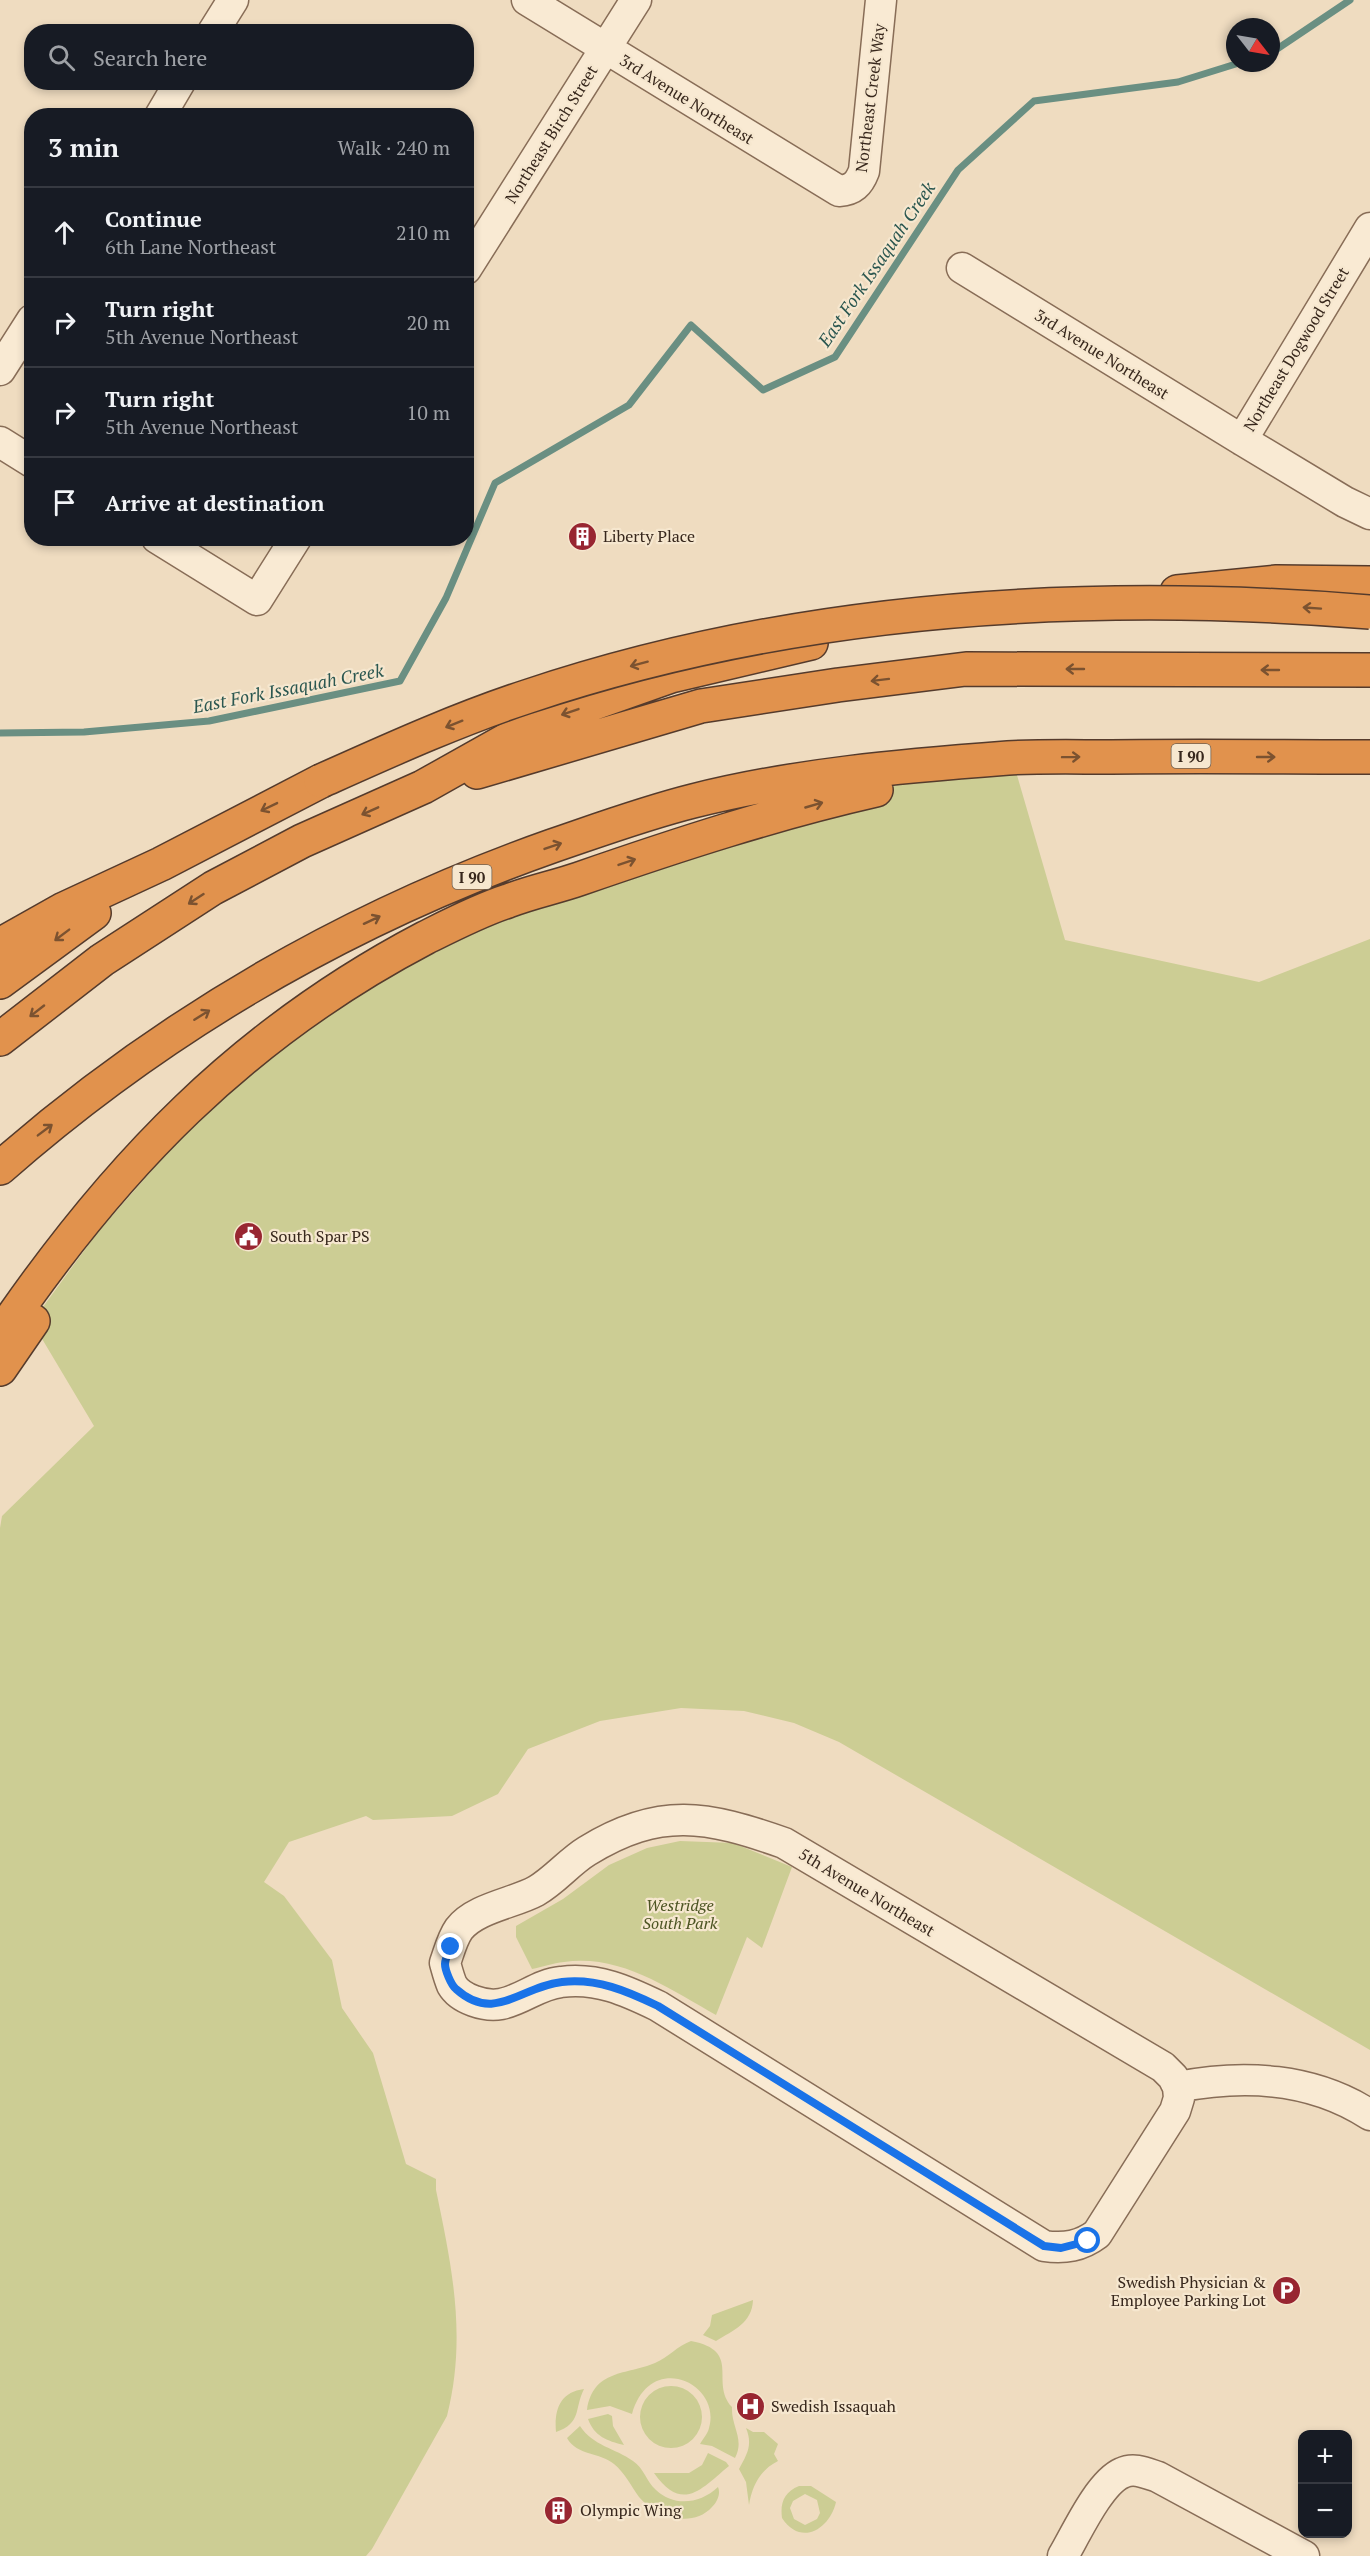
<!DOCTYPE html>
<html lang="en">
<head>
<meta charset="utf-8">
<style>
	body { margin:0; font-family:"PT Serif",serif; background:#242831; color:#f1f3f6 }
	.controls { position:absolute; right:18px; bottom:18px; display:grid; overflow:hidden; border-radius:12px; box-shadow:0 3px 9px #0003 }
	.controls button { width:54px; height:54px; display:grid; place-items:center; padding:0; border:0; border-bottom:2px solid #363941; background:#171b24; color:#f1f3f6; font:30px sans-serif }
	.compass { position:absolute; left:1226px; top:18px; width:54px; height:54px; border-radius:50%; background:#171b24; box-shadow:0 3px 9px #0003; rotate:121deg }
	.stop { position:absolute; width:18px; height:18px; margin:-14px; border:4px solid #1a73e8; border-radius:50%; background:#fff }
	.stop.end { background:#1a73e8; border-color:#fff; box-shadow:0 2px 6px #0008 }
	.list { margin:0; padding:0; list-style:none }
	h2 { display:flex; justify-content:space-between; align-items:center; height:78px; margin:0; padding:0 24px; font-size:26px }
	h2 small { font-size:20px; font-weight:400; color:#9ea1a6 }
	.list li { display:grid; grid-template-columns:39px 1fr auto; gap:18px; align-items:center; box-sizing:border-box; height:90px; padding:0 24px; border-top:2px solid #363941 }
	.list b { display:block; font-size:22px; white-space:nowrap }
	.list p { margin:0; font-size:20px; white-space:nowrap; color:#9ea1a6 }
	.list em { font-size:20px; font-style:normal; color:#9ea1a6 }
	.icon { flex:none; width:33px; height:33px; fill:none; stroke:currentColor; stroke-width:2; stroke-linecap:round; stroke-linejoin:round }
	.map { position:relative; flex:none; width:1370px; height:2556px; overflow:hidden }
	.search { position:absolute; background:#171b24; box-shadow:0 3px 9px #0003; left:24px; top:24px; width:450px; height:66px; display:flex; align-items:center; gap:15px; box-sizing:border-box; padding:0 21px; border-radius:24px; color:#9ea1a6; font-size:22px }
	.panel { position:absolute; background:#171b24; box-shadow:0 3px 9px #0003; left:24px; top:108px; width:450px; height:438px; border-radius:24px }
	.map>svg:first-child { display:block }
	.green { fill:#cccd94; fill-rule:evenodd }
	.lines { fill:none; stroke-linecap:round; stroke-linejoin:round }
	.stream { stroke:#6a8f82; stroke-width:7 }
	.minor-casing { stroke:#886d57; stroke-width:33 }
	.highway-casing { stroke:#553b2c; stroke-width:36 }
	.minor { stroke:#f9ead3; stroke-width:30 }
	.highway { stroke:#e1924d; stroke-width:33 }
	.highway-bridge-casing { stroke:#553b2c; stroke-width:36; stroke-linecap:butt }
	.highway-bridge { stroke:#e1924d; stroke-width:33 }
	.oneway { stroke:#7b5230 }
	.route { stroke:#1a73e8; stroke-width:8 }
	.labels { text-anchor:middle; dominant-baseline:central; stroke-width:4.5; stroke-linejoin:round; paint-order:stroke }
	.shield { fill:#f6e7cf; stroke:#706152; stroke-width:1.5 }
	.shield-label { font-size:15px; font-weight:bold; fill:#37271c }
	.street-label { font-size:16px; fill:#37271c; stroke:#f6e7cf }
	.poi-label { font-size:16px; fill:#37271c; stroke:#f6e7cf; text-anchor:start }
	.park-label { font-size:16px; font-style:italic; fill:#4c5422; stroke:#f6e7cf }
	.water-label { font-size:18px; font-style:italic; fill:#2b5750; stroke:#f6e7cf }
</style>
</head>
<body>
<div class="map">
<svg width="1370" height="2556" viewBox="0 0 1370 2556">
	<rect width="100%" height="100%" fill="#efdcc0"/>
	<path class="green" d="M1012,758L1065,940L1259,982L1370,939V2050L839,1742L794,1723L744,1711L681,1708L600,1721L528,1749L498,1794L452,1816L373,1820L366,1816L289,1842L264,1882L284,1896L332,1960L342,2008L373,2053L406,2164L436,2179V2190C452,2267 467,2337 447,2416L372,2549L366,2556H0V1528L2,1516L94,1426L32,1322L97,1233L176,1143L206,1114L275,1054L350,1000L476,928L830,801Z
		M680,1841L733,1843L792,1867L762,1948L747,1937L716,2015C669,1989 621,1954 564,1962C553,1963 542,1967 532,1969L516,1937V1926L563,1899L609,1865L647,1848Z
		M753,2300C752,2323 734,2330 716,2341L703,2335L710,2326L712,2315Z
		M691,2341C743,2351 709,2382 732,2407C731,2427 745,2439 735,2458L712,2446L700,2444C703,2439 708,2433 709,2428C722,2383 650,2350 632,2414L610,2406L587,2410C593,2369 627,2375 655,2363C669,2357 677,2346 691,2341Z
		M640 2417a31 31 0 1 1 62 0a31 31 0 1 1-62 0Z
		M584,2389C574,2409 582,2423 556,2432C554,2410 560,2392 584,2389Z
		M608,2414L612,2416L613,2426L624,2445C607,2441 594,2436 588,2419Z
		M580,2426C593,2446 615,2448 633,2461C644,2468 646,2481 656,2490C674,2507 700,2504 718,2487C721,2494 717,2502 712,2507C692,2529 656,2517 639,2497C631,2486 625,2473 614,2464C600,2452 577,2456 567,2438Z
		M746,2428L753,2432H764L778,2444L774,2454L778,2461C760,2470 752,2486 749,2505L746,2482L739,2469C747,2454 753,2445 746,2428Z
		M708,2453L726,2462L729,2466C702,2488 683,2514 654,2473H689L702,2465Z
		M799,2486H811L836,2502C830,2529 801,2547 782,2518C780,2503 784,2492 799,2486ZM805,2494L817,2500L820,2513L817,2519L805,2525L794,2519L790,2508L793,2501Z"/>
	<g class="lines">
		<path class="stream" d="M1271,53L1350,0
			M0,733L84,732L209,721L400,681L446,598L495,483L629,405L691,325L763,390L835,357L958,170L1034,101L1178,82L1239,63"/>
		<defs>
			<path id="minor" d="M527,0L839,191C853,190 859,184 864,171L881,0
				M213,32L233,0
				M160,116L180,82
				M962,268L1242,440L1345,502L1370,514
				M466,269L636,0
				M0,370L32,320
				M1242,440L1370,228
				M0,442L32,462
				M157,538L257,600L296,538
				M1178,2087L1179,2098L1175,2111L1097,2234C1081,2246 1065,2249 1044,2246L658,2006C627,1991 597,1977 561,1982C539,1984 522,2000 501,2004C485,2007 460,1999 452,1985C449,1978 447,1970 445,1963C449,1952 452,1939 459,1929C475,1908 514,1903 536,1891C555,1880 569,1862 587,1851C660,1806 707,1816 784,1843L1163,2067L1173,2077L1178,2087C1244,2074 1313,2078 1370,2115
				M1063,2556C1076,2534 1099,2483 1122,2473C1134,2467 1146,2473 1158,2477L1304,2556"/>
			<path id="highway" d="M1177,592L1277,582L1370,583
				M477,772L701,706L838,685L966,669L1370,670
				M0,945L64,909L161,864L321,781
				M0,982L94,913
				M0,1039L102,960L213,888L302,841L423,787L535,724L671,676L811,643
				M0,1168C163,1025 348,918 552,846C599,830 645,813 693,801C795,775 903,766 1008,758C1042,756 1077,757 1111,757C1197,756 1284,757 1370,757
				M0,1335C115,1166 242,1034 425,938C451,925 480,910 508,901C531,892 556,887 579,879C677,845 775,813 876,790
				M0,1369L33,1321"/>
		</defs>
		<use href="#minor" class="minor-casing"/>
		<use href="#highway" class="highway-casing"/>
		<use href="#minor" class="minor"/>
		<use href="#highway" class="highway"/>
		<defs>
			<path id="highway-bridge" d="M321,781C388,751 456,720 526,697C797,606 1086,589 1370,612"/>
		</defs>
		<use href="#highway-bridge" class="highway-bridge-casing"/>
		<use href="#highway-bridge" class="highway-bridge"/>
	</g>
	<defs><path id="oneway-shaft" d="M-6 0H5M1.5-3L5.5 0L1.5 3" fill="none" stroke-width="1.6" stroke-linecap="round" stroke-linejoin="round" transform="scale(1.5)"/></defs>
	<g class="oneway">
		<use href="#oneway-shaft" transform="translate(1312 608) rotate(-176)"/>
		<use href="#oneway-shaft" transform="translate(639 664) rotate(165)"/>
		<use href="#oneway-shaft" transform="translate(1075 669) rotate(-180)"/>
		<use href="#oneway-shaft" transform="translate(1270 670) rotate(-180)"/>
		<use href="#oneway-shaft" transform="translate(880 680) rotate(173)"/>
		<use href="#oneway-shaft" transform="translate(570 712) rotate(161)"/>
		<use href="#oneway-shaft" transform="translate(454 724) rotate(158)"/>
		<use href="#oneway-shaft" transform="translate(1071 757) rotate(-1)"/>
		<use href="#oneway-shaft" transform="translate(1266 757)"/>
		<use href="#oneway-shaft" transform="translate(814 805) rotate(-16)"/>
		<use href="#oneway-shaft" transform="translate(269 807) rotate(154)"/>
		<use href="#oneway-shaft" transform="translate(370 811) rotate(156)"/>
		<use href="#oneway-shaft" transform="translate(553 846) rotate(-19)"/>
		<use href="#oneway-shaft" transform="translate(627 862) rotate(-19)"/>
		<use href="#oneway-shaft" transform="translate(196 899) rotate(147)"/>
		<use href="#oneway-shaft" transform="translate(372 920) rotate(-25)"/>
		<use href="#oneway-shaft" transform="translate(62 935) rotate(143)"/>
		<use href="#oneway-shaft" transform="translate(37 1011) rotate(142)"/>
		<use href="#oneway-shaft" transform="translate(202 1015) rotate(-32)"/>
		<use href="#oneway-shaft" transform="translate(45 1130) rotate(-37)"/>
	</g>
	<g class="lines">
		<path class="route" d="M451,1947C449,1951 445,1959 445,1964C445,1970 451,1985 456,1989C495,2024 521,1986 562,1982C597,1978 627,1991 658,2006L1044,2246L1061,2248L1088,2241"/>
	</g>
	<defs>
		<symbol id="building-disc" viewBox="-11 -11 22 22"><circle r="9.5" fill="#982631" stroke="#f6e7cf"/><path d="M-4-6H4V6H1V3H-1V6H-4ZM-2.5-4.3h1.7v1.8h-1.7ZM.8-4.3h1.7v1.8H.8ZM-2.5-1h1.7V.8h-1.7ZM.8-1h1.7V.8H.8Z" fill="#fff"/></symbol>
		<symbol id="civic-disc" viewBox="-11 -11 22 22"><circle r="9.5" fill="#982631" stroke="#f6e7cf"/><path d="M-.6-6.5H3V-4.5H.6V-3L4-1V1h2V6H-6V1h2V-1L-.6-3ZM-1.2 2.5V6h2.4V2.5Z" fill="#fff"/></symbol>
		<symbol id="parking-disc" viewBox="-11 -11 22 22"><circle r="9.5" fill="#982631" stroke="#f6e7cf"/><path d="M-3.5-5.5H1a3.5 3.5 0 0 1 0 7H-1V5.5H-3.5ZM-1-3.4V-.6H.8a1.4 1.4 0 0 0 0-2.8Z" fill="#fff"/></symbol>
		<symbol id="hospital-disc" viewBox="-11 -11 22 22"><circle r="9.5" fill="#982631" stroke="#f6e7cf"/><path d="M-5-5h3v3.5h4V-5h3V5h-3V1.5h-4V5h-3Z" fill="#fff"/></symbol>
	</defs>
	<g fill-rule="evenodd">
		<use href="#building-disc" x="566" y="520" width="33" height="33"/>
		<use href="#civic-disc" x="232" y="1220" width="33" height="33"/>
		<use href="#parking-disc" x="1270" y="2274" width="33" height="33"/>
		<use href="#hospital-disc" x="734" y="2390" width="33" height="33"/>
		<use href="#building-disc" x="542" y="2494" width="33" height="33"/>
	</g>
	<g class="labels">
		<g class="shield">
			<rect x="1171.5" y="744" width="39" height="24" rx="4.5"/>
			<rect x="452.5" y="865" width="39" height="24" rx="4.5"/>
		</g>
		<g class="shield-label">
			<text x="1191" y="756">I 90</text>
			<text x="472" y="877">I 90</text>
		</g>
		<g class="street-label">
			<text transform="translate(870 98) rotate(-83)">Northeast Creek Way</text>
			<text transform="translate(687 99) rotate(32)">3rd Avenue Northeast</text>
			<text transform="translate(551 134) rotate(-58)">Northeast Birch Street</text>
			<text transform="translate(1296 349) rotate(-59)">Northeast Dogwood Street</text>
			<text transform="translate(1102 354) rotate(32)">3rd Avenue Northeast</text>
			<text transform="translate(867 1892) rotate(31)">5th Avenue Northeast</text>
		</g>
		<g class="poi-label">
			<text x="603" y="536">Liberty Place</text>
			<text x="270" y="1236">South Spar PS</text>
			<text x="1266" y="2282" text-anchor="end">Swedish Physician &amp;<tspan x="1266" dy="18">Employee Parking Lot</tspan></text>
			<text x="771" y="2406">Swedish Issaquah</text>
			<text x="580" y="2510">Olympic Wing</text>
		</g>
		<g class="park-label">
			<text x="680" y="1905">Westridge<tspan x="680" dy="18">South Park</tspan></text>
		</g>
		<g class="water-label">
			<text transform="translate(876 264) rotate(-56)">East Fork Issaquah Creek</text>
			<text transform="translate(288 688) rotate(-11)">East Fork Issaquah Creek</text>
		</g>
	</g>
</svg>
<div class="controls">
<button>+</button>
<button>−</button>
</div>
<svg class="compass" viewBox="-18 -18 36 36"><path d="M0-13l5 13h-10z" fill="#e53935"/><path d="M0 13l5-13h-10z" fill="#9ea1a6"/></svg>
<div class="stop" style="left:1088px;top:2241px"></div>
<div class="stop end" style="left:451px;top:1947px"></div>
<div class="search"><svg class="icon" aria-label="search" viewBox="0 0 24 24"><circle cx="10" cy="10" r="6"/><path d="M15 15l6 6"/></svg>Search here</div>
<section class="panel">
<h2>3 min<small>Walk · 240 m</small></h2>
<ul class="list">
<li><svg class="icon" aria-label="ahead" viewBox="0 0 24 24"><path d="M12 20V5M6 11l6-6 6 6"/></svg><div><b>Continue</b><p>6th Lane Northeast</p></div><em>210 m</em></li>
<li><svg class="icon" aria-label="right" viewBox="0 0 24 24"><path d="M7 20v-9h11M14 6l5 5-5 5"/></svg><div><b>Turn right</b><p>5th Avenue Northeast</p></div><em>20 m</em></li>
<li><svg class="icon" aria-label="right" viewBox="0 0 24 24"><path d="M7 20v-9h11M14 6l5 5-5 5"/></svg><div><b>Turn right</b><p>5th Avenue Northeast</p></div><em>10 m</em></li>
<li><svg class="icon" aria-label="arrive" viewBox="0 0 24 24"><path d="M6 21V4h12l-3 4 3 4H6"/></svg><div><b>Arrive at destination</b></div></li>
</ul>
</section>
</div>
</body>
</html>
